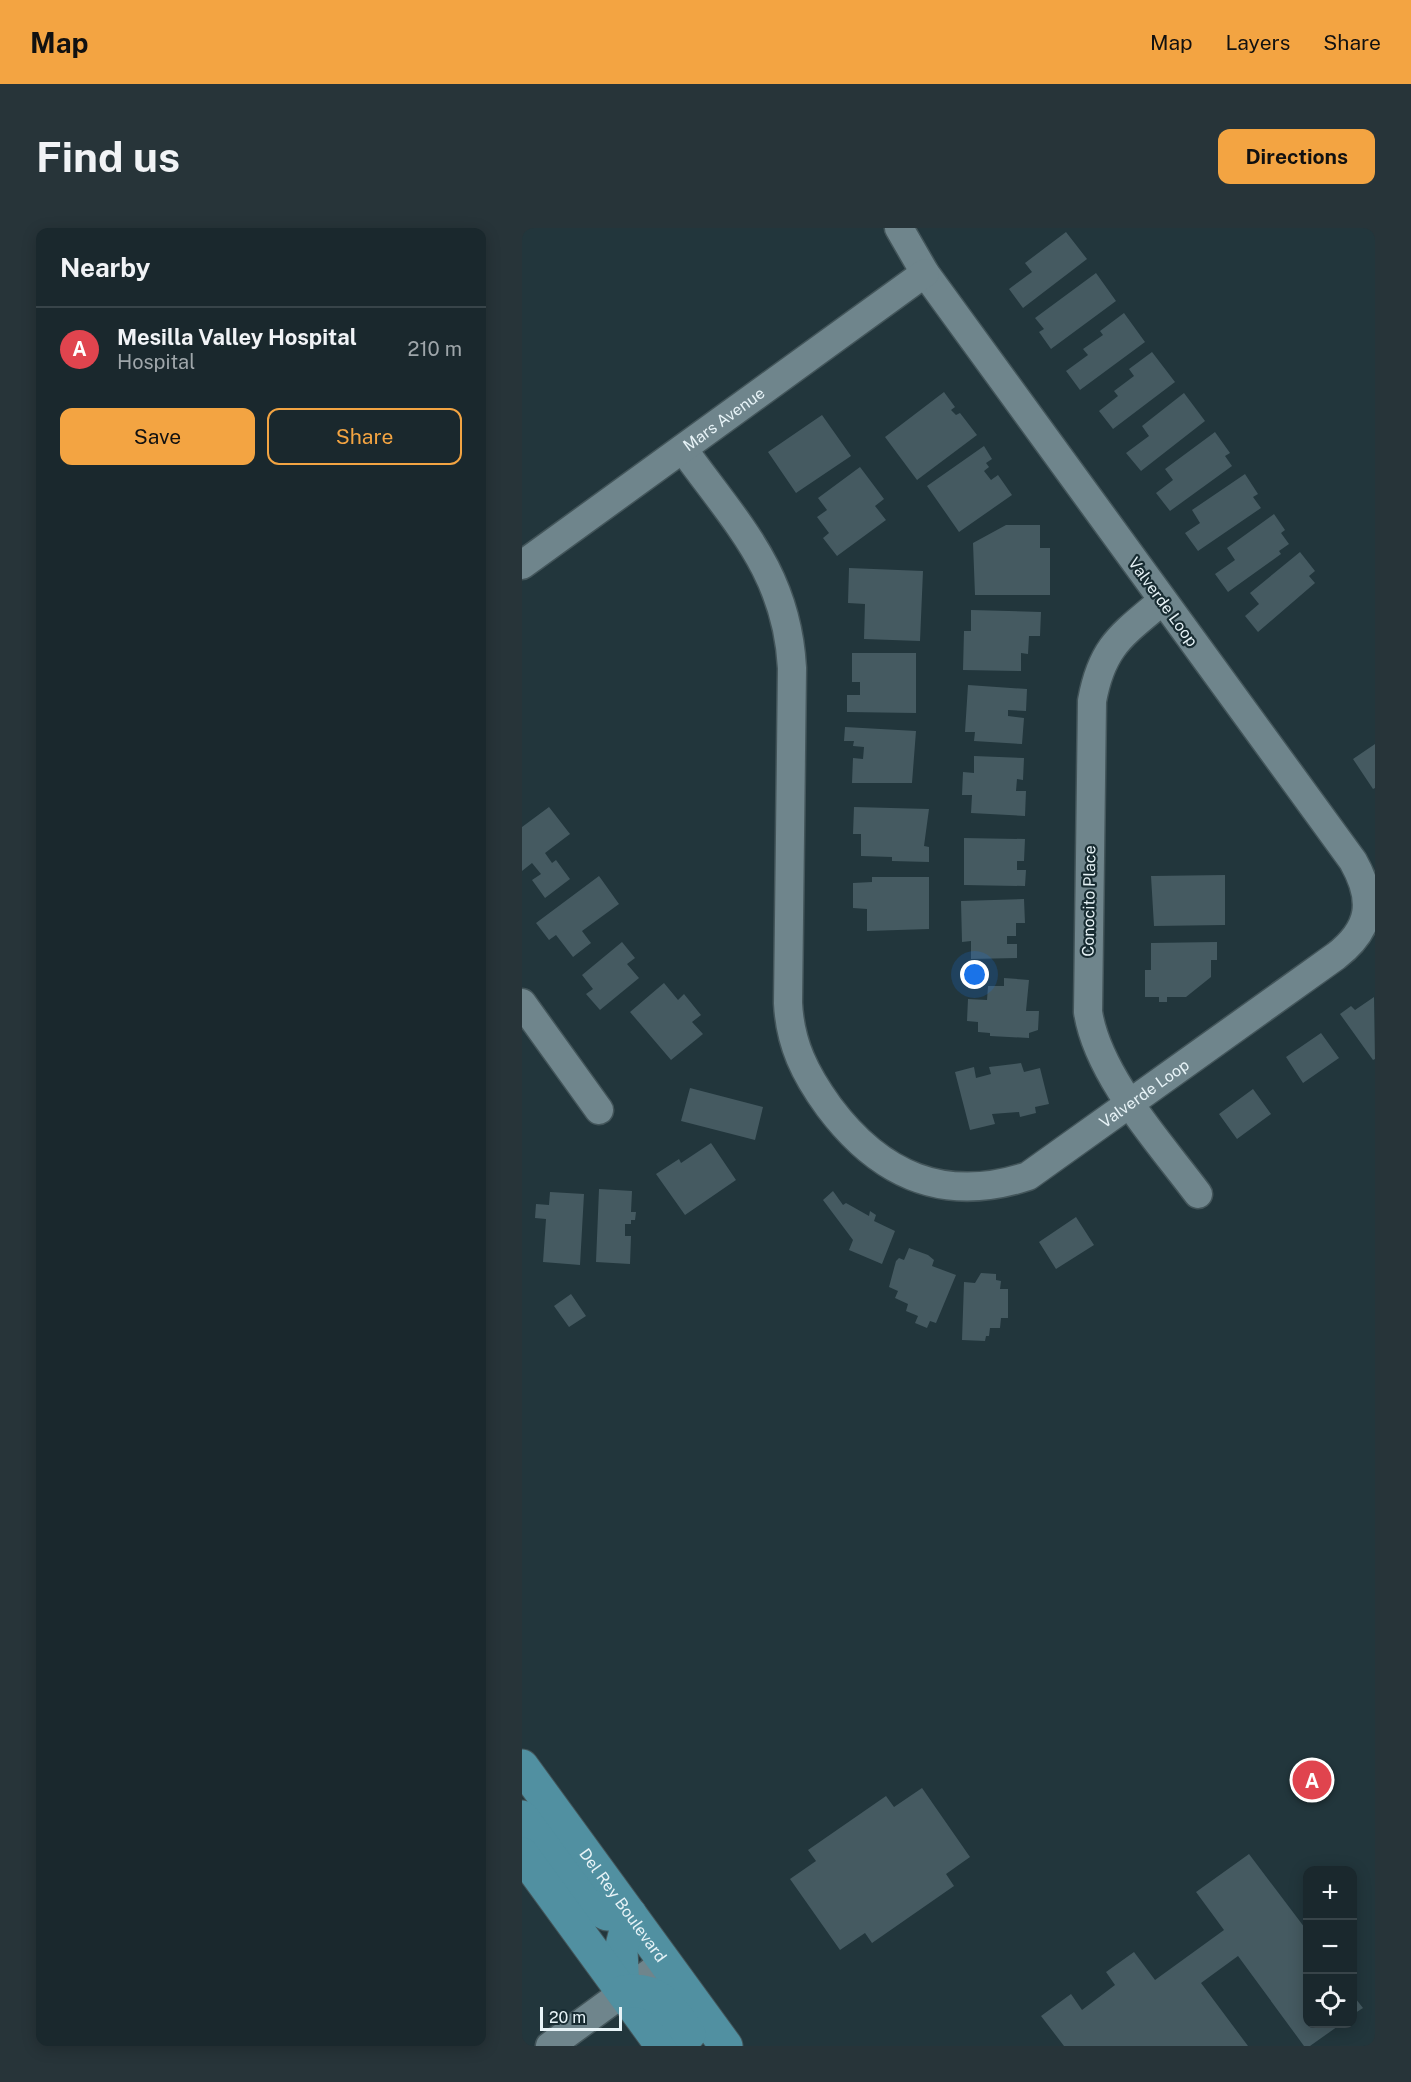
<!DOCTYPE html>
<html lang="en">
<head>
<meta charset="utf-8">
<style>
	body { margin:0; font-family:"Public Sans",sans-serif; background:#273439; color:#f1f3f6 }
	.controls { position:absolute; right:18px; bottom:18px; display:grid; overflow:hidden; border-radius:12px; box-shadow:0 3px 15px #0003 }
	.controls button { width:54px; height:54px; display:grid; place-items:center; padding:0; border:0; border-bottom:2px solid #384449; background:#1a282d; color:#f1f3f6; font:30px sans-serif }
	.scale { position:absolute; left:18px; bottom:15px; width:82px; box-sizing:border-box; padding-left:6px; border:3px solid #e7f3f7; border-top:0; font-size:16px; line-height:21px; white-space:nowrap; color:#e7f3f7; -webkit-text-stroke:4px #182c32; paint-order:stroke }
	.you { position:absolute; left:453px; top:747px; width:21px; height:21px; margin:-15px; border:4px solid #fff; border-radius:50%; background:#1a73e8; box-shadow:0 0 0 9px #1a73e833 }
	.badge { display:grid; place-items:center; width:39px; height:39px; border-radius:50%; background:#f3a442; color:#fff; font-size:20px; font-weight:700 }
	.pin { position:absolute; translate:-50% -50%; border:3px solid #fff; box-shadow:0 2px 6px #0006 }
	.list { margin:0; padding:0; list-style:none }
	h2 { display:flex; justify-content:space-between; align-items:center; height:78px; margin:0; padding:0 24px; font-size:26px }
	h2 small { font-size:20px; font-weight:400; color:#9fa6aa }
	.list li { display:grid; grid-template-columns:39px 1fr auto; gap:18px; align-items:center; box-sizing:border-box; height:84px; padding:0 24px; border-top:2px solid #384449 }
	.list b { display:block; font-size:22px; white-space:nowrap }
	.list p { margin:0; font-size:20px; white-space:nowrap; color:#9fa6aa }
	.list em { font-size:20px; font-style:normal; color:#9fa6aa }
	.actions { display:flex; gap:12px; padding:18px 24px }
	.actions a { flex:1; padding:14px 0; border:2px solid #f3a442; border-radius:12px; text-align:center; font-size:21px; color:#f3a442 }
	.actions .main { background:#f3a442; color:#111 }
	.icon { flex:none; width:33px; height:33px; fill:none; stroke:currentColor; stroke-width:2; stroke-linecap:round; stroke-linejoin:round }
	.map { position:relative; flex:none; width:853px; height:1818px; overflow:hidden; border-radius:12px }
	header { display:flex; align-items:center; gap:36px; box-sizing:border-box; height:84px; padding:0 30px; background:#f3a442; color:#111 }
	header strong { font-size:28px }
	nav { display:flex; gap:33px; margin-inline-start:auto; font-size:21px }
	.intro { display:flex; align-items:center; justify-content:space-between; box-sizing:border-box; height:144px; padding:0 36px }
	h1 { margin:0; font-size:42px }
	.button { padding:15px 27px; border-radius:12px; background:#f3a442; color:#111; font-size:21px; font-weight:700 }
	main { display:flex; gap:36px; padding:0 36px }
	aside { flex:1; background:#1a282d; border-radius:12px; box-shadow:0 3px 15px #0003 }
	.map>svg:first-child { display:block }
	.building { fill:#455a61 }
	.lines { fill:none; stroke-linecap:round; stroke-linejoin:round }
	.minor-casing { stroke:#43555a; stroke-width:31 }
	.major-casing { stroke:#43555a; stroke-width:35 }
	.minor { stroke:#6f858c; stroke-width:28 }
	.major { stroke:#5190a1; stroke-width:33 }
	.labels { text-anchor:middle; dominant-baseline:central; stroke-width:4.5; stroke-linejoin:round; paint-order:stroke }
	.street-label { font-size:16px; fill:#e7f3f7; stroke:#182c32 }
</style>
</head>
<body>
<header>
<strong>Map</strong>
<nav><a>Map</a><a>Layers</a><a>Share</a></nav>
</header>
<div class="intro"><h1>Find us</h1><a class="button">Directions</a></div>
<main>
<aside>
<h2>Nearby<small></small></h2>
<ul class="list">
<li><span class="badge" style="background:#e0444e">A</span><div><b>Mesilla Valley Hospital</b><p>Hospital</p></div><em>210 m</em></li>
</ul>
<div class="actions"><a class="main">Save</a><a>Share</a></div>
</aside>
<div class="map">
<svg width="853" height="1818" viewBox="0 0 853 1818">
	<rect width="100%" height="100%" fill="#22363c"/>
	<path class="building" d="M544,4L565,31L501,80L487,61L510,44L503,35Z
		M574,45L594,73L529,121L517,104L522,101L513,90Z
		M602,85L623,114L558,162L544,143L566,127L561,121L581,107L578,103Z
		M630,124L653,154L591,201L577,183L596,168L592,163L612,148L607,141Z
		M422,164L433,179L429,182L434,187L438,185L455,207L395,252L363,209Z
		M662,165L683,193L619,243L604,225L627,208L620,198Z
		M300,187L329,228L274,265L246,224Z
		M693,204L708,225L703,228L710,238L648,283L634,265L651,252L643,241Z
		M462,218L470,231L464,235L467,239L462,243L469,252L476,247L490,267L437,304L405,258Z
		M338,239L362,271L353,278L364,292L315,328L301,310L307,305L295,289L305,282L296,270Z
		M723,246L736,266L731,269L739,280L676,323L663,305L678,295L670,282Z
		M752,286L763,302L759,305L767,316L757,323L759,326L706,364L693,346L713,332L705,320Z
		M484,297H518V320H528V367H453L451,315Z
		M778,324L793,343L787,348L793,355L736,404L723,388L737,376L728,365Z
		M327,340L401,343L398,413L342,411L343,376L326,375Z
		M449,382L519,384L518,408H507L506,426L499,425V443L441,442L442,403H449Z
		M330,425H394V485L325,484V467H338V454H330Z
		M446,457L505,461L504,483L486,482V488L502,490L500,516L452,513L453,504H443Z
		M323,499L394,503L390,555H330L331,530L341,531L342,519L331,518L332,513H322Z
		M853,516V560L851,561L831,531Z
		M452,528L502,530L501,552L495,551L494,563H504L503,588L449,585L450,567H440L441,544L452,545Z
		M27,579L48,606L23,625L30,635L34,632L48,651L23,670L10,652L19,646L10,635L0,643V599Z
		M332,579L407,581L402,618L407,619V634L370,633V629L339,628V606H331Z
		M442,610L503,611L502,633H495V642H504L503,658L442,657Z
		M703,647V697L632,698L629,648Z
		M77,648L97,676L60,703L69,715L51,729L34,707L27,712L14,695Z
		M350,649H407V701L345,703V681L331,680V655L350,654Z
		M502,671L503,695H494V708H485V716H495V730L449,731V713L440,714L439,673Z
		M100,714L113,730L105,736L117,750L78,782L64,766L71,761L60,747Z
		M695,714V732H689V749L664,769H645V774H637V769H623V742H629V715Z
		M482,750L507,752L504,783H517L516,802L507,805V810L468,808V805L456,804V794L445,793L446,771L465,772L466,758H482Z
		M142,755L156,772L162,766L179,787L170,794L181,806L149,832L108,784Z
		M852,769L853,831L851,832L818,786L829,778L833,782Z
		M799,805L817,830L781,855L764,829Z
		M499,835L502,844L518,840L527,876L513,879L514,885L498,889L497,884L470,886L473,896L448,902L433,844L452,839L454,850L469,846L467,839Z
		M168,860L241,879L233,912L159,893Z
		M731,861L749,886L715,911L697,886Z
		M189,915L214,952L163,987L134,946L157,931L159,935Z
		M77,961L110,963L109,984H114L113,992H109V996H103V1008H109L108,1036L74,1034Z
		M311,963L321,977L324,975L347,988L348,983L354,987L352,993L373,1003L360,1036L327,1022L331,1012L301,972Z
		M28,964L62,966L58,1037L21,1034L24,991L13,990L14,976L27,977Z
		M554,989L572,1017L534,1041L517,1014Z
		M387,1020L406,1027L412,1032L410,1038L434,1047L414,1095L408,1093L405,1100L393,1095L396,1088L384,1083L386,1076L373,1070L376,1063L367,1059L374,1033L377,1030L382,1032Z
		M459,1045L474,1046V1052L479,1053L478,1061H486V1090H479L478,1100H468L467,1108H464L463,1113L440,1112L442,1054L453,1055Z
		M49,1066L64,1088L47,1099L32,1078Z
		M400,1560L448,1629L424,1646L432,1658L350,1715L343,1705L318,1722L268,1651L294,1633L286,1622L364,1568L372,1579Z
		M727,1626L786,1704V1796H819L788,1818H782L716,1728L679,1755L726,1818H542L519,1788L549,1766L560,1782L593,1757L584,1744L612,1724L633,1752L702,1702L674,1664Z
		M830,1766L841,1780L830,1787Z"/>
	<g class="lines">
		<defs>
			<g id="minor">
				<path id="s1" d="M161,221C214,295 265,344 270,440L266,775C268,816 283,846 307,879C358,947 422,976 506,948L814,728C850,700 853,672 831,633L403,45L377,0"/>
				<path id="s2" d="M0,337L403,45"/>
				<path d="M640,373C600,407 580,418 570,473L566,784C576,848 638,915 676,966"/>
				<path d="M0,775L77,882"/>
				<path d="M28,1818L143,1734"/>
			</g>
			<g id="major">
				<path id="s3" d="M0,1538L204,1818"/>
				<path d="M0,1589L63,1675L85,1686H108L99,1722L101,1764"/>
				<path d="M0,1626L140,1818"/>
				<path d="M101,1764C136,1758 149,1780 167,1806"/>
			</g>
		</defs>
		<use href="#minor" class="minor-casing"/>
		<use href="#major" class="major-casing"/>
		<use href="#minor" class="minor"/>
		<use href="#major" class="major"/>
	</g>
	<g class="labels">
		<g class="street-label">
			<text stroke="none"><textPath href="#s2" startOffset="249">Mars Avenue</textPath></text>
			<text transform="translate(641 374) rotate(54)">Valverde Loop</text>
			<text transform="translate(567 673) rotate(-89)">Conocito Place</text>
			<text stroke="none"><textPath href="#s1" startOffset="1068">Valverde Loop</textPath></text>
			<text stroke="none"><textPath href="#s3" startOffset="172">Del Rey Boulevard</textPath></text>
		</g>
	</g>
</svg>
<div class="controls">
<button>+</button>
<button>−</button>
<button><svg class="icon" aria-label="locate" viewBox="0 0 24 24"><circle cx="12" cy="12" r="6"/><path d="M12 2v4M12 18v4M2 12h4M18 12h4"/></svg></button>
</div>
<div class="scale">20 m</div>
<div class="you"></div>
<div class="pin badge" style="left:790px;top:1552px;background:#e0444e">A</div>
</div>
</main>
</body>
</html>
